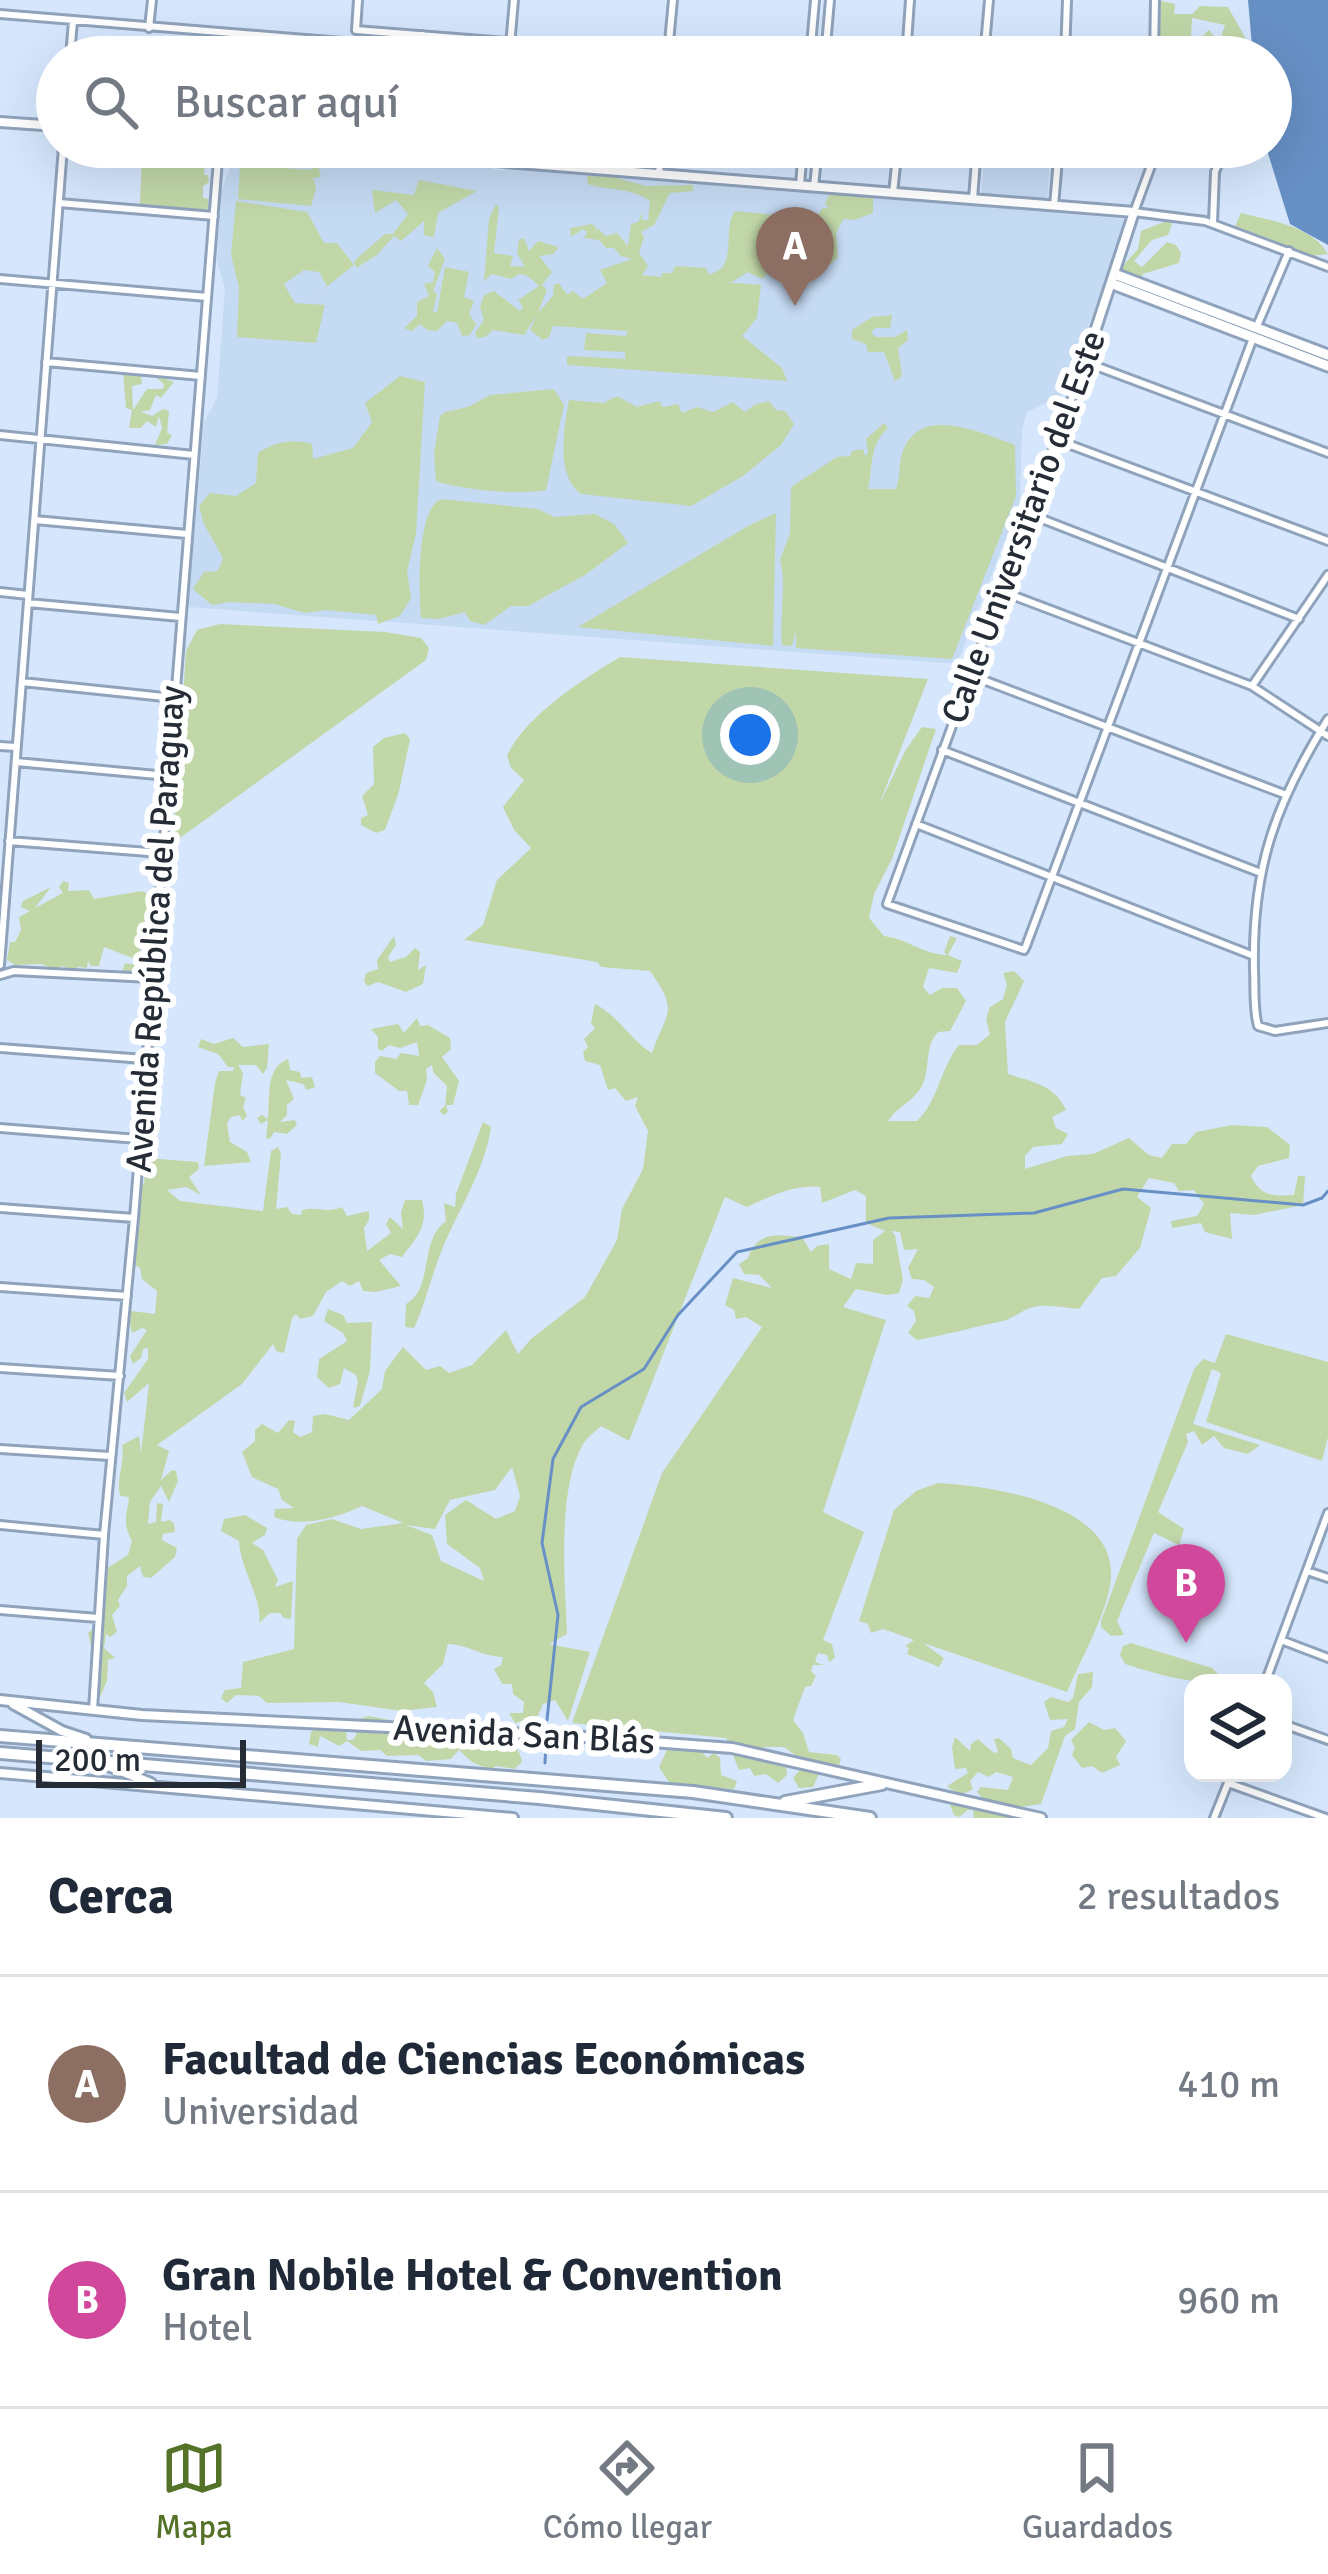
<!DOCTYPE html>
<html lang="es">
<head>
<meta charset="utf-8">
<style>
	body { margin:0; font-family:Signika,sans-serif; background:#f2f2f3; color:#1f2937 }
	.controls { position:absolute; right:36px; bottom:36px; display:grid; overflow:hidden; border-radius:24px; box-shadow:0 12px 48px #0002 }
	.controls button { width:108px; height:108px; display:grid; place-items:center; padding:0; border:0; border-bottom:3px solid #e0e1e3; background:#fff; color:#1f2937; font:60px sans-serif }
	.scale { position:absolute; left:36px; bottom:30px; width:210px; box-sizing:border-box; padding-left:12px; border:6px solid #252c36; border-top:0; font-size:33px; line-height:42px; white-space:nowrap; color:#252c36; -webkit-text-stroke:9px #fff; paint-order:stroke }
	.you { position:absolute; left:750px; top:735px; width:42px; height:42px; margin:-30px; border:9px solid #fff; border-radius:50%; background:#1a73e8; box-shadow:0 0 0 18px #1a73e833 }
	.badge { display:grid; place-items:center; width:78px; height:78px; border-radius:50%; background:#557328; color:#fff; font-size:39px; font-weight:700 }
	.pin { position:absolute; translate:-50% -99px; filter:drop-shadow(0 3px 6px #0008) }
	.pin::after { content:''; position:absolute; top:63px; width:42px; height:36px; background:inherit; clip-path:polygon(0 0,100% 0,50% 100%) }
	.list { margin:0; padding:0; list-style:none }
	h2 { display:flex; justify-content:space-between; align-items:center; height:156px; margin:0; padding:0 48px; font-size:51px }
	h2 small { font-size:39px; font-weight:400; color:#747a83 }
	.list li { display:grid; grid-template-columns:78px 1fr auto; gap:36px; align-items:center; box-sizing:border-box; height:216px; padding:0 48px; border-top:3px solid #e0e1e3 }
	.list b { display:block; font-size:45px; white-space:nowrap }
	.list p { margin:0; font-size:39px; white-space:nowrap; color:#747a83 }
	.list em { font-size:39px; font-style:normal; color:#747a83 }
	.icon { flex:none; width:66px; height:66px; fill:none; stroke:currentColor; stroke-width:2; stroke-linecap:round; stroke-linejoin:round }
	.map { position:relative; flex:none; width:1328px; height:1818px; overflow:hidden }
	.search { position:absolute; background:#fff; box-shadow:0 12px 48px #0002; left:36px; right:36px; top:36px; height:132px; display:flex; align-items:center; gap:30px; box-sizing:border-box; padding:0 42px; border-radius:66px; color:#747a83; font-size:45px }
	.sheet { height:588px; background:#fff }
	nav { display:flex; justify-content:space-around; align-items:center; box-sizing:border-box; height:168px; border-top:3px solid #e0e1e3; background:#fff; font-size:33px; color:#747a83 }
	nav a { display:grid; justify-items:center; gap:6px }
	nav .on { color:#557328 }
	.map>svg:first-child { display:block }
	.built { fill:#c5daf3 }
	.green { fill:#c1d7a8; fill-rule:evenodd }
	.water { fill:#6790c5 }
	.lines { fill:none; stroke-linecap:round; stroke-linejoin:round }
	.stream { stroke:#6790c5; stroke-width:3 }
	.minor-casing { stroke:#8fa3bc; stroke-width:12 }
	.tertiary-casing { stroke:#8fa3bc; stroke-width:14 }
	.secondary-casing { stroke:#8fa3bc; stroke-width:15 }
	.trunk-casing { stroke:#8fa3bc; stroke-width:16 }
	.minor { stroke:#fff; stroke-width:6 }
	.tertiary { stroke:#fff; stroke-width:8 }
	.secondary { stroke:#fff; stroke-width:9 }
	.trunk { stroke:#fff; stroke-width:10 }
	.labels { text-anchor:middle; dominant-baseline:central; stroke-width:12; stroke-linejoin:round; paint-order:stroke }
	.street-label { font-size:36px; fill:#252c36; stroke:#fff }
</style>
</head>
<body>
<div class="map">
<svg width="1328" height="1818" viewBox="0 0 1328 1818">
	<rect width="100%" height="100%" fill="#d6e7fd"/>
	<path class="built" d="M238,147L491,164L494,170H504L508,165L1123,219L1126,226L1062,395L1027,412L1022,430L1020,501L957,664L188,607L204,422L217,398L225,289L217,261L220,194Z
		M985,147H1051L1047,202L981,197Z"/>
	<path class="green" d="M1157,0L1175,4L1174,14H1192L1200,6L1228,7L1246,39L1247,57H1222L1218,48L1216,57H1202C1197,44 1198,39 1209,30L1219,43L1225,25L1192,18L1190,57H1157L1161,13L1156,9Z
		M142,158L205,162L204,175H208L209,182L203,186V198L209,199L207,211L140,204Z
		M240,165L310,170L318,165L321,177L313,178L316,189L311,206L238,199Z
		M587,176L613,177L646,186L693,185V191L670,193L654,225L641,232L644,237L639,253L648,266L642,275L662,277V273H672L675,266L706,268L709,275L721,269C735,251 723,228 735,211L806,218L798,241L782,248L777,264L762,279L748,272L732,282H724L761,285L757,318L742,336L782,368L787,381L567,365V356L625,359V352L584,350L586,333L626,336L628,331L553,326L549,337L543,340L530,330L536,316L524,335L493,330L485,337L477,338L475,333L484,320L480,307L484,295L494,291L520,311L523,307L518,300L539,286C531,279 523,268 512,279L491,274L484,282L489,219L496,204L499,207L494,253L513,256L510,266L525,267L517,253L519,240L524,238L529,251L538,241L558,247L554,254L539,256L552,272L542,285L547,290L538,313L553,296L554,285L559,283L567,295L573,291L583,299L607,283L600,270L632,259L621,256L614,248H606L599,240L584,238L587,232L583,229L571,237L570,228L592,224L596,227L594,235L597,228L606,236L617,233L628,246L631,224L638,222L643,212L642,220H648L650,201C630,187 610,191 588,184Z
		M419,180L477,191L438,213L434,237L424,235V221L401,241L394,236L377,255L356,268L354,261L385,234H393L408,214L396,200L375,213L372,190L414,195Z
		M831,190L879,195L873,199V213L854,220L843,219L836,233L838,257L830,265L826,258L806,251L803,244L805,231L823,208H829L825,204Z
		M236,201L307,212L324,243H337L354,265L311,299L327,286L319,272L304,270L284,284L295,303L325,305L316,343L237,337L239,288L231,255Z
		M1241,213C1271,221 1311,225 1328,254L1311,256L1235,226Z
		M1169,220L1172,224L1168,235L1152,240L1134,261L1142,267L1167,242L1176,245L1181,253L1179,263L1143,274L1131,295L1118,289L1119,270L1138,249L1141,231Z
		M437,248L445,259L433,291L437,294L433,312H437L445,267L469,272L464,297L474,301L469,314L476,324L470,335L462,336L457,323L447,321L437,331L427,330L420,324L412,331L404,328L417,316V302L429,296L424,284L433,282L435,272L428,266Z
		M892,315L890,328H875L871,333L876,337H895L907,330L908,340L898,348L902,376L895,381L884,352H868L866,344L852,339V330L872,317Z
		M123,373L141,374L142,384L132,386L133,410L147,389H163L164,384L152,374L174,382L161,398L156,395L150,410L141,412L152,416L163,409L169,411L167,433L172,435L167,444L155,445L162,428L159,416L156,427L147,421L141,428H129L132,410L126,408Z
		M400,376L425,382L416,533L407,572L411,598L400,616L378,624L376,615L326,610L305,613L274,604L229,602L212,605L193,589L204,572L218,571L223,558L204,524L199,506L210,493L236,496L256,483L258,453C274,442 294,438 312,444L313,459L353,448L372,422L365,403Z
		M554,389L564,405L546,490C521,495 460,490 436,481L434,452L440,416L445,412L468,407L490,395Z
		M617,396L637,407L659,401L663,407L678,404L682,413L697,407L713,412L733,402L745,412L756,404L769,401L776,410L785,411L794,424L781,445L743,476L691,506L581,494C555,475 564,428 569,400L604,403Z
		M884,423L888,428C869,445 873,467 868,489H896C901,476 898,464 903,451C921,404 981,433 1015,445L1016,496L952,659L796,648V631L792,646L782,645C779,618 787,585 780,560L790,533L791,487L837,457L850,456L852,451L863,449L865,456L868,453L866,439Z
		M441,499L538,509L554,517L595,514L614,524L628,543L585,575L528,606H511L484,625L470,621L465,612L439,619L421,618C419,591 416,510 441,499Z
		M776,513L773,646L578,627L748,526Z
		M220,624L385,632L421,638L429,648L426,660L173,843L186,651L197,630Z
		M620,657L928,679L879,805L905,751L922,727L936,729L892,859L874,894L869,918L884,936C908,939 922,954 947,955L944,952L950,936L957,938L948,955L962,961L957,973L929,968L923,987L930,995L942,988H957L966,1001L950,1031L938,1032C925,1047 930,1060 925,1078C919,1100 899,1104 888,1121H917C938,1101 940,1069 959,1045H977L990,1034L986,1019L990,1007L1003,999L1007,984L1003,973L1014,971L1024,981L1005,1022L1008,1074C1032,1082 1055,1085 1066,1110L1052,1117L1056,1128L1068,1134L1062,1144L1033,1147L1025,1156V1169L1067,1156L1093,1154L1129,1138L1149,1155L1162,1158L1172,1144H1186L1196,1132L1232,1125L1267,1127L1290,1145L1289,1158L1258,1166L1251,1176C1261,1197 1273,1196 1294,1195L1298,1176H1305L1303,1205L1254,1215L1230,1213L1232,1239L1205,1232L1201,1223L1172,1228L1171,1221L1197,1216L1204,1204L1194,1190L1179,1191L1174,1183L1149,1178L1137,1197L1151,1208L1140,1248L1116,1276L1102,1278L1079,1309C1066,1308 1052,1305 1039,1306C1024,1307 1016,1318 1003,1321C974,1327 946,1335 917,1340L908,1333L916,1321L914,1311L907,1306L915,1296L929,1298L934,1287L924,1280L912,1279L908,1268L918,1249L904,1250L900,1232L891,1231L895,1235L903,1280L899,1293L887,1295L856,1289L843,1307L886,1320L823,1512L864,1532L823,1640L832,1644L835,1658L829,1662L827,1655L818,1653L815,1662L824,1665H813L811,1671L816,1676L811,1686L805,1687L793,1720L803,1733L809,1752L837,1755L841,1759L839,1765H823L813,1787L799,1788L793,1778L806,1763L784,1747H764L765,1759L786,1767L787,1775L778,1783L766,1774L754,1776L750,1768L739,1770L726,1738L572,1723L662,1473L762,1327L746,1317L736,1319L734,1310L725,1305L733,1278L772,1288L759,1275L744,1274L739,1264C756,1252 742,1265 753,1248C765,1230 783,1236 802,1237L811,1252L817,1246L829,1244V1269L851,1279L856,1263L873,1264V1240L885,1231L866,1223V1196L855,1190L822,1203L820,1187C791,1185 772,1196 747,1207L725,1197L629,1441L601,1426C595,1432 586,1438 582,1446C557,1491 565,1582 567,1634L549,1644L590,1652L568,1721L555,1700L543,1704L538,1716L515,1723L509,1713H523L524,1702L513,1694L512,1684H502L494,1669L501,1665L503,1657C480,1656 469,1645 448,1644L443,1664L424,1683L433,1692L437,1707L401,1711L339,1702L267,1703L259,1696L236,1695L227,1703L221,1698L225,1690L241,1688L243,1662L294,1649L297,1539L306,1525L332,1519L361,1529L403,1523L362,1506C337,1518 301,1528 274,1517L275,1509L294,1508L282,1500L278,1489L252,1477L242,1452L255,1441V1430L262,1424L278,1433L289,1420L295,1421L293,1432L300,1437L312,1432L313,1416L325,1414L349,1420L382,1389L385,1371L403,1347L426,1370L440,1366L449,1373L472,1365L506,1330L518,1354L531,1339L585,1297L617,1240L622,1209L643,1169L648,1131L635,1106L638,1097L626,1101L615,1088L608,1090L600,1065L585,1061L583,1052L588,1047L584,1039L595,1028L591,1023L595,1004C619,1016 630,1040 652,1053C666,1012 680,1013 650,971L601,967L597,962L464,940L483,925L497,880L531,848L514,830L503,807L524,780L511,768L507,756C525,716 583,679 620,657ZM512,1467L520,1496L515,1511L496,1519L466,1500L445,1515L447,1544L480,1568L484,1581L441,1561L432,1535L406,1525L435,1529L450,1500L495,1490Z
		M405,733L410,739L399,792L385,830L376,833L361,825V818L368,815L362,796L374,784L373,747L384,738Z
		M63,881L69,883L68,891L89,890L94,899L142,891L151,895L153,901L166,895L167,915L161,913L155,926L146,922L143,939L151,940L149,945L142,942L139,955L147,947L153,948L156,955L145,967L148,976L142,979L122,973L125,963L141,966L140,956L138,960L104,947L99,966H91L88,961L87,968L78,967L76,973L63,966L54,970L42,964L15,965L7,960L10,942H15L21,930L19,917L30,911L21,907L23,901L51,887L35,908L63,893L59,887Z
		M394,936L396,945L388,957L390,962L406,957L415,948L420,952L418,970L426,965L423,984L406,992L378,982L368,986L364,982L366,973L378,969L377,960Z
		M417,1018L420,1026L428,1025L450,1038L451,1049L442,1057L459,1081L453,1105H446L448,1111L444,1115L439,1111L445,1106L447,1086L433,1072L432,1065L426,1069L427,1080L418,1105H409L407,1091H399L375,1073V1062L380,1056L396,1059L401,1053L419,1056L417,1042L400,1048L389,1045L382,1051L378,1049V1037L371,1029L398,1024L404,1033Z
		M233,1038L243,1047L269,1044L267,1068L263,1074L256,1065H238L243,1073L240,1095L246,1098L243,1107L247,1116L242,1121L240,1115L231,1117L227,1123L230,1142L247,1152L251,1162L204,1166L215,1083L219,1071H233L234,1067H228L218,1054L198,1047L201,1039L214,1044Z
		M288,1059L290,1070L300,1072L301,1078L312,1077L315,1087L307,1090L303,1084L286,1080L294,1099L287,1105V1115L280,1122L295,1120L297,1125L287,1134L274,1132L270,1139L266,1138L268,1120L261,1124L257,1118L262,1115L268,1119C270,1097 265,1068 288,1059Z
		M483,1122L491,1127C486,1165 462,1205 446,1240C433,1269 427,1300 414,1328L405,1327L406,1304C435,1287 418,1241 446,1221L444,1203L455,1207L456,1194Z
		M278,1147L281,1154L276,1209L287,1207L292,1214L301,1215L302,1210C317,1206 327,1214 342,1207L347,1216L369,1211V1220L364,1228L367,1251L391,1233L386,1224L390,1217L403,1229L401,1212L405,1200H422C429,1227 416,1238 402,1257L390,1254L379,1260L401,1286L376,1292L363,1291L359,1281L350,1286L342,1281L326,1292L313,1316L300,1319L296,1314L292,1318L284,1353L276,1351L273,1344L242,1384L157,1445L169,1451L161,1480L172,1470L176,1471L178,1481L169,1502L161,1486L150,1502L148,1524L156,1522L157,1503L163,1504L161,1522L169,1520L174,1523L175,1532L163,1534L162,1540L177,1548L175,1557L151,1578L143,1577L140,1566L127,1576V1586L118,1600L120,1606L112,1615L117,1632L110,1637L106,1634L104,1648L115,1658L108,1660L107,1681L100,1697H92L91,1668L98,1656L93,1654L88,1633L97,1625L101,1572L128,1555L132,1541C122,1524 127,1514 129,1497L120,1496C116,1479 125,1463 122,1445L139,1436L141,1453L149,1383L127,1402L124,1393L148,1359V1348L143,1349L141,1358L133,1364L130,1356L147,1330L142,1328L132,1333L129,1319L122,1316L124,1310L155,1314L157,1291L142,1279L140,1268L133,1264L136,1234L140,1226L135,1224L138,1186L144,1184L146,1158L198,1162L199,1169L189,1177L201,1195L186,1187L167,1190L180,1201L263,1211L271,1151Z
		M328,1309L343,1315L347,1323L372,1322L370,1371L360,1406L353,1408L358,1381L356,1375L344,1368L340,1384L329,1388L317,1377L319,1359L347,1341L343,1333L324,1321Z
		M1226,1334L1328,1362V1437L1322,1461L1206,1422L1221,1373L1212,1369L1193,1424L1260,1445L1248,1454L1224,1448L1214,1436L1202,1445L1194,1431L1186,1434L1188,1442L1158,1512L1184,1529L1179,1545L1154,1533L1117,1621L1124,1635L1111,1636L1101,1627V1621L1194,1369L1203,1359L1215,1363Z
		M938,1483C991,1486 1116,1503 1111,1578C1109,1610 1080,1661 1067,1692L923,1643L944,1658L939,1667L907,1654L909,1648L905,1646L914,1640L883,1629L871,1633L868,1624L859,1621L894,1510L916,1491Z
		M245,1515L267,1528L265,1535L252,1543L263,1550L278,1580L275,1587L293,1581L291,1619L284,1618L280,1613H270L259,1623C263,1599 240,1569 239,1541L221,1531L224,1519Z
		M1131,1643L1212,1668L1219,1675L1216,1683C1188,1683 1153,1673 1125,1664L1120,1655L1123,1646Z
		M1093,1672L1092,1687L1079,1702L1075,1729L1065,1736L1041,1804L1020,1807L1010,1818H974L973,1810H968L959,1817L954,1815L950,1805L953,1803L978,1807L987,1803L977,1792L981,1787L1008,1790L1013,1777L996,1772L989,1777L978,1772L970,1781L973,1789C963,1796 955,1793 947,1786L968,1773L966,1768L955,1769L952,1748L955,1737L970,1751L971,1744L978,1739L994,1753L998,1752L994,1739L999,1738L1011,1749L1013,1758L1031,1765L1048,1748L1051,1731L1064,1727L1068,1719L1050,1720L1044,1702L1051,1697L1068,1702L1073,1698L1078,1674Z
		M369,1716L389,1720L409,1737L452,1725L456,1734C475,1717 483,1726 498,1735C511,1743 519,1745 522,1762L514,1769L496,1766L491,1770L472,1762L459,1750L451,1759L426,1761L418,1755L387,1756L380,1750L361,1751L347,1741L339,1746L320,1736L318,1747L309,1744L311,1732L323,1723L346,1727L347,1740H353L357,1733L349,1722Z
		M1089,1722L1104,1730L1115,1728L1126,1741L1116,1757L1120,1765L1102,1773L1092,1766L1082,1768L1072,1755L1075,1747L1071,1740Z
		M674,1747L686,1751L700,1749L707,1758L714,1753L720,1758L721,1775L737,1781L734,1789L671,1785L659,1767L667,1750Z"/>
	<path class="water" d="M1248,0H1328V245L1290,224L1266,147H1271V57H1253Z"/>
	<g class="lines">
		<path class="stream" d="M547,1720L558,1615L542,1543L553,1459L581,1407L644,1369L678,1315L737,1252L889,1218L1034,1213L1123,1189L1303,1205L1322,1198L1328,1191
			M545,1763L546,1742"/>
		<defs>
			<path id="minor" d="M0,14L355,43
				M149,28L152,0
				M356,30L692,57
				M356,30L358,0
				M668,53L673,0
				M70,57L73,21
				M227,57L229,33
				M310,57V39
				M421,57L423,35
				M509,57L514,0
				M810,57L815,0
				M825,57L830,0
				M906,57L910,0
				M984,57L989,0
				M1065,57L1067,0
				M1154,57L1155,0
				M1158,147L1134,212L1205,221L1328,267
				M500,162L501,147
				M659,174L661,147
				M800,185L803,147
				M814,187L818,147
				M893,193L898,147
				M973,199L977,147
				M59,203L214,216
				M1054,206L1059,147
				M1213,223L1215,172L1225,147
				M0,279L207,297
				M1257,326L1289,251
				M1253,338C1176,540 1101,743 1026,946L1024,950L887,904L1085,362L1328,453
				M46,362L201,376
				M0,435L194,455
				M1057,440L1328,541
				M1029,514L1299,619
				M35,520L187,534
				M1001,591L1252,686L1328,736
				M0,592L28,595
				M28,603L180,617
				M970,675L1284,794
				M22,682L174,698
				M1252,686L1328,575
				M1328,719C1275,804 1252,868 1254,969C1255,988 1253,1008 1258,1026L1275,1031L1328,1023
				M0,746L16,747
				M942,750L1261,873
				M16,762L168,776
				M916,824L1254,956
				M9,841L161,853
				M0,965L63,147
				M0,975L14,971L151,978
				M0,1048L144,1059
				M0,1128L138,1139
				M0,1208L134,1218
				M0,1287L127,1296
				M0,1368L120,1376
				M0,1449L110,1456
				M0,1525L104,1535
				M1307,1571L1328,1578
				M0,1610L98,1618
				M1281,1640L1328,1658
				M1265,1683L1328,1513
				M93,1710L104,1535L134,1218L219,147
				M1283,1724L1328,1740
				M1228,1783L1326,1818
				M1214,1818L1232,1773"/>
			<path id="tertiary" d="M0,122L57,126
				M318,147L1134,212L1085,362
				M0,1700L142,1715L572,1736L732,1748L1041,1818
				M13,1704L62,1731L86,1739
				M103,1764L151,1783
				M0,1773L513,1818"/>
			<path id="secondary" d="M1117,275L1328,355
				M1113,284L1328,366"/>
			<path id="trunk" d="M0,1736L693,1792L870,1818
				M0,1753L539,1798L726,1818
				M785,1802L882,1784"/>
		</defs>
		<use href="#minor" class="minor-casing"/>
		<use href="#tertiary" class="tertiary-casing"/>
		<use href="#secondary" class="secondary-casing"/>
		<use href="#trunk" class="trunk-casing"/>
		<use href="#minor" class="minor"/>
		<use href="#tertiary" class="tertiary"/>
		<use href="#secondary" class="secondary"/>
		<use href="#trunk" class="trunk"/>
	</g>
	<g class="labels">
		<g class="street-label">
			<text transform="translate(1024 527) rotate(-70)">Calle Universitario del Este</text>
			<text transform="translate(156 929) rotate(-86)">Avenida República del Paraguay</text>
			<text transform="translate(524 1735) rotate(3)">Avenida San Blás</text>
		</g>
	</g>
</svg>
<div class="controls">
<button><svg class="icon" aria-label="layers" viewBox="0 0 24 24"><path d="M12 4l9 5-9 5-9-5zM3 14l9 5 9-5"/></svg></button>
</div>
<div class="scale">200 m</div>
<div class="you"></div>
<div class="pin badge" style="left:795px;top:306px;background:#8d6e63">A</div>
<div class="pin badge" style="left:1186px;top:1643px;background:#d1479c">B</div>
<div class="search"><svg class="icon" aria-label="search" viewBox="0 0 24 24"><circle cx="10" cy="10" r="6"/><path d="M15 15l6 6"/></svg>Buscar aquí</div>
</div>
<section class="sheet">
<h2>Cerca<small>2 resultados</small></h2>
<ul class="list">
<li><span class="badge" style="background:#8d6e63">A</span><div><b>Facultad de Ciencias Económicas</b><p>Universidad</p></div><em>410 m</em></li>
<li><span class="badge" style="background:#d1479c">B</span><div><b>Gran Nobile Hotel &amp; Convention</b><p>Hotel</p></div><em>960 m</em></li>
</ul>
</section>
<nav>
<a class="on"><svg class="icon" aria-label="map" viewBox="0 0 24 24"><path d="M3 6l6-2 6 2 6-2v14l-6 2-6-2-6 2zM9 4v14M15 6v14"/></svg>Mapa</a>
<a><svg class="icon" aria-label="directions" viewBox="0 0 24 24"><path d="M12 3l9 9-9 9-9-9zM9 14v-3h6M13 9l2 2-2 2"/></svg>Cómo llegar</a>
<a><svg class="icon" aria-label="saved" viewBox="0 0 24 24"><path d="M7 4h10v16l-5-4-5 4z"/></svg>Guardados</a>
</nav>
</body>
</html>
